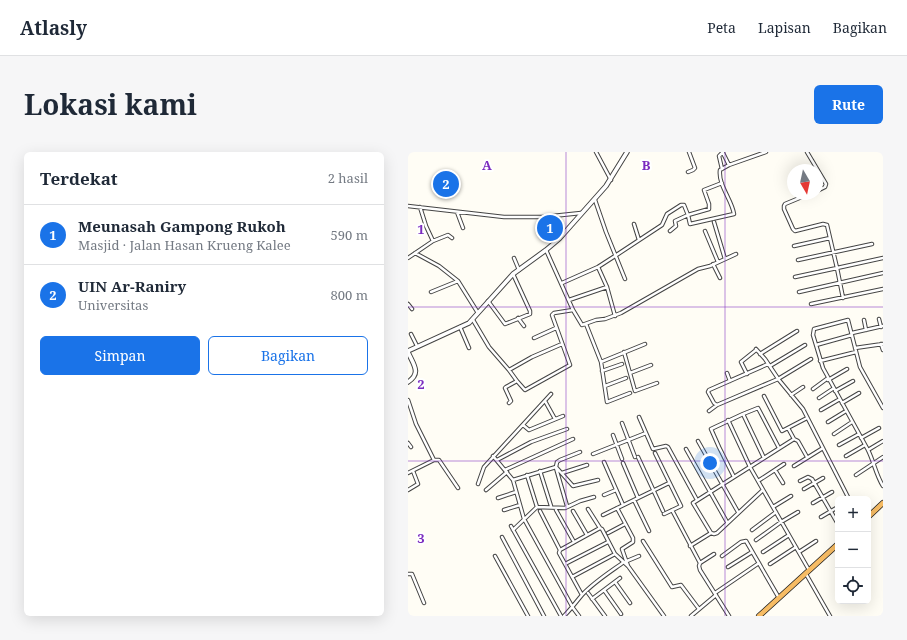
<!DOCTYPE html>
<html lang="id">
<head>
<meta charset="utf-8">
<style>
	body { margin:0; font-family:"Noto Serif",serif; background:#f6f6f7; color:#1f2937 }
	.controls { position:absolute; right:12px; bottom:12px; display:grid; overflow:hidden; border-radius:6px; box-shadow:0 4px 16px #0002 }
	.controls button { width:36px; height:36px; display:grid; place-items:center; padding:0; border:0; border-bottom:1px solid #e0e1e3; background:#fff; color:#1f2937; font:20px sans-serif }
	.compass { position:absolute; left:379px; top:12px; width:36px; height:36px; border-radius:50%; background:#fff; box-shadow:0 4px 16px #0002; rotate:171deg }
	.you { position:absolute; left:302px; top:311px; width:14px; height:14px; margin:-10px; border:3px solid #fff; border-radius:50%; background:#1a73e8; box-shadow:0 0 0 6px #1a73e833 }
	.badge { display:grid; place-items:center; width:26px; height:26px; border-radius:50%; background:#1a73e8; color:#fff; font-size:13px; font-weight:700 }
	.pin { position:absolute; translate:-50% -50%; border:2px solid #fff; box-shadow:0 1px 4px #0006 }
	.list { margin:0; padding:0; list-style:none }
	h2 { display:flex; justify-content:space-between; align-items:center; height:52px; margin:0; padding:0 16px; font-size:17px }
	h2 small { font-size:13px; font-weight:400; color:#747a83 }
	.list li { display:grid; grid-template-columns:26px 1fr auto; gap:12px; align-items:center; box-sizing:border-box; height:60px; padding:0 16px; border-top:1px solid #e0e1e3 }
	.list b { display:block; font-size:15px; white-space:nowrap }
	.list p { margin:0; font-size:13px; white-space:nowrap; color:#747a83 }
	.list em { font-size:13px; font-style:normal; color:#747a83 }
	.actions { display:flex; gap:8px; padding:12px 16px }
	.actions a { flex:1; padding:9px 0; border:1px solid #1a73e8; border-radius:6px; text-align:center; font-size:14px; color:#1a73e8 }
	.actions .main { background:#1a73e8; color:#fff }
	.icon { flex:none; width:22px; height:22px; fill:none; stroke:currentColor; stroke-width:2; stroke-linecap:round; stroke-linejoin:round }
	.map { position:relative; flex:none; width:475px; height:464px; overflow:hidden; border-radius:6px }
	header { display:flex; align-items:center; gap:24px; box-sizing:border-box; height:56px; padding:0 20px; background:#fff; border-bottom:1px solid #e0e1e3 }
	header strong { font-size:19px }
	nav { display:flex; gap:22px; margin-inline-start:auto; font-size:14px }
	.intro { display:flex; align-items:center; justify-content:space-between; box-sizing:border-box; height:96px; padding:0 24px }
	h1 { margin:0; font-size:28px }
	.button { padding:10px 18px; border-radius:6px; background:#1a73e8; color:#fff; font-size:14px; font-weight:700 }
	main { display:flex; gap:24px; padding:0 24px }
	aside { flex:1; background:#fff; border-radius:6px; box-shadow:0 4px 16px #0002 }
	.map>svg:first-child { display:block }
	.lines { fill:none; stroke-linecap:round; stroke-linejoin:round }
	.minor-casing { stroke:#444; stroke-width:4.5 }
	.tertiary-casing { stroke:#444; stroke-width:5.5 }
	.trunk-casing { stroke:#222; stroke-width:6 }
	.minor { stroke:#fff; stroke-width:2.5 }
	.tertiary { stroke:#fff; stroke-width:3.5 }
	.trunk { stroke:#f7bc64; stroke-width:4.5 }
	.grid { fill:none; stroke:#7b2cbf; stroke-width:1; stroke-opacity:0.55 }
	.grid-label { font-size:13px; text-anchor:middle; font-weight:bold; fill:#7b2cbf; stroke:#fff; stroke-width:4; stroke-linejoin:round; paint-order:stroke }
</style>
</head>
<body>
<header>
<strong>Atlasly</strong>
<nav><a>Peta</a><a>Lapisan</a><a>Bagikan</a></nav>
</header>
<div class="intro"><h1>Lokasi kami</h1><a class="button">Rute</a></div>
<main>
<aside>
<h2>Terdekat<small>2 hasil</small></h2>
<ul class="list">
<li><span class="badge">1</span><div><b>Meunasah Gampong Rukoh</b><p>Masjid · Jalan Hasan Krueng Kalee</p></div><em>590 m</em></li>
<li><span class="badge">2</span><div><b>UIN Ar-Raniry</b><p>Universitas</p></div><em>800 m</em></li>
</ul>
<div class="actions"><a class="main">Simpan</a><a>Bagikan</a></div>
</aside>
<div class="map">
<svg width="475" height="464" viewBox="0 0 475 464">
	<rect width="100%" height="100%" fill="#fffdf5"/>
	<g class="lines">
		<defs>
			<path id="minor" d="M188,0L203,28
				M399,0L418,32L417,35L409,39
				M315,1L321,13
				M314,17L311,4L315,0
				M280,20L285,18L287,16L281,0
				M187,48L198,80L217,127
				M0,54L96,65H135L173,61
				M12,55L18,74L25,89
				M49,60L55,76
				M306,70L317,107
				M226,72L231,88
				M262,79L268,74L267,69L280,63L282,72L326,62C324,48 310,33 312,18L321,13L358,0
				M297,79L310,110
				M386,94L422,86
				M138,98L165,158L174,173L188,168L197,167L213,161L290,117L302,114L328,102
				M7,101L31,114L50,129L70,161
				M0,106L25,89L40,83L44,86
				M106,106L111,118
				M390,108L464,92
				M305,112L312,126
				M190,115L199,135
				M387,125L429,116L419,73L415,72L387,79L385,77L376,57V54L377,52L401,42
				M154,131L190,115L207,104L254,73L259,62L273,53H276L280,63L301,57V52L296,38L314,31
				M23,140L50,129
				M391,140L475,121
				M435,146L429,116L475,106
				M161,148L199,135L207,164
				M80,149L97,172L122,162V159L105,122
				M0,152L4,157
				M403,152L475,137
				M110,166L116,174
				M471,167L473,175
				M65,168L81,195L101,218L124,205L154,192
				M456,168L458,178
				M178,172L193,210L199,250L222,241
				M52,175L61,196
				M444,181L475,174
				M3,182L9,194
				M126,186L148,176
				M473,192L475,198
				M408,193L444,183
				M447,196L475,192
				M348,197L357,207L371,228L395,257L441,347
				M216,200L227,239L249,231
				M352,202L389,179
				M412,209L448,200
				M193,210L237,192
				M360,212L301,238L300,240L306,251L309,253L370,227L403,207
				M362,214L397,193
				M101,218L109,229
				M194,219L214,212
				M222,221L243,213
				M319,221L322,229
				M339,222L333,210L348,198
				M420,228L439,217
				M197,234L218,226
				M405,237L420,226
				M427,239L445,229
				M383,243L395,235
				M356,244L374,279L399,266
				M411,246L426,236
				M0,248L8,272L26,308
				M137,249L147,267
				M101,251L103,249L97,236L98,235L109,229L117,238L162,213L144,163L146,161L165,158
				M434,251L451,241
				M475,256L452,215L440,168L406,177L405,183L415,216L460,298C466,310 468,323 475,334
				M413,258L432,247
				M301,259L309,253
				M335,262L356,306
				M231,265L245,297L258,294L260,295L289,348
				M320,268L342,315L401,418
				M420,270L438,259
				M214,271L227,305
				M115,273L121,278L155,264
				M380,276L386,287
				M426,282L444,270
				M205,283L214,307
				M453,286L471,276
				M290,289L330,360
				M0,291L3,295
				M431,293L451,282
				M278,297L319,370
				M460,298L475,289
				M247,301L273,354L256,362
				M185,302L238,281
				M85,304L105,328L148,315
				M438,304L457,293
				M230,305L255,359
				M89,308L123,290L159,277
				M196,310L215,353
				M215,311L230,346
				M386,314L415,296
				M148,315L165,334L190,328
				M148,315L149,310L152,308L172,300
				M148,316L159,354
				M97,318L165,287
				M367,318L375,331
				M132,319L143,354
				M0,321L26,308H31L50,336
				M154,321L179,313
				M119,323L129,355
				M448,323L475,305
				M326,325L311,295L303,277L335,262L350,256L371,296
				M105,328L116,367L165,456L171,464
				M350,329L376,312
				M392,329L400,325L404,327L430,372
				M70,332L76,315L143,242
				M396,337L415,326
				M0,338L10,332L5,319
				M78,338L99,320
				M196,343L208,338
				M90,346L108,340
				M226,348L241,379
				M405,351L424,340
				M365,355L383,344
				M209,356L225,386V390L214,397L220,414
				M180,357L192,376
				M96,358L112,353
				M148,358L166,390
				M264,358L292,411L291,414L292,418L321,464
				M132,359L152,398L151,401L174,443
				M165,359L179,383
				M195,363L261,331
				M413,365L430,355
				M103,374L153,464
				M105,378L129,355L157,356L172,349L186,345
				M344,378L368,360
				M200,381L217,372
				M303,381L285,351L386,287L390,289L399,305
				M94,385L136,464
				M348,388L373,370L390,360
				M235,389L264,435L273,433L291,457
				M282,394L303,381L306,382L309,381L355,338
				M152,398L192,376L194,377L207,402
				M355,400L381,383
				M391,400L408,389
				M87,404L120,464
				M314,404L333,390L338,389L371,446
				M219,409L231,404
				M292,411L306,402
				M157,412L200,390
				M362,412L388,395
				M320,415L344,400
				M0,422H4L16,451
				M398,422L422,464
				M164,425L207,402L220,414L256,464
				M207,430L222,451
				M196,438L212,426
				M180,441L197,464
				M307,441L351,411
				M184,447L196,438L213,462
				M156,464C163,457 168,450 174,443C186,430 202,420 216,410
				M283,464L308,443"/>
			<path id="tertiary" d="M0,199L61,171L105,122L138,98L151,87L198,34L219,0
				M0,200C5,212 14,221 0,230"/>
			<path id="trunk" d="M460,365L475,351
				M351,464L430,392"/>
		</defs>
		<use href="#minor" class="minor-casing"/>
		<use href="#tertiary" class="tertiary-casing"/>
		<use href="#trunk" class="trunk-casing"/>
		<use href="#minor" class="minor"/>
		<use href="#tertiary" class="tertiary"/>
		<use href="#trunk" class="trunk"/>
	</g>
	<path class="grid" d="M158,0V464M317,0V464M0,155H475M0,309H475"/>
	<g class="grid-label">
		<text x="79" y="18">A</text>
		<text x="238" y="18">B</text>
		<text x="13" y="82">1</text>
		<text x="13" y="237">2</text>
		<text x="13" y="391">3</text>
	</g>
</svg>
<div class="controls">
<button>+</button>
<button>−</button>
<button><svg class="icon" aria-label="locate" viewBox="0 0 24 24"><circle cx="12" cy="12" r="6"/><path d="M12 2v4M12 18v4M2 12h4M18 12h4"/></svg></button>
</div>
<svg class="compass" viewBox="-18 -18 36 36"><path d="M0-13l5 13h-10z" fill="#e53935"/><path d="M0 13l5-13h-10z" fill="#747a83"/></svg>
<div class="you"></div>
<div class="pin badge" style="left:142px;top:76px">1</div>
<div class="pin badge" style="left:38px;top:32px">2</div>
</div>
</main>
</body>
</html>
